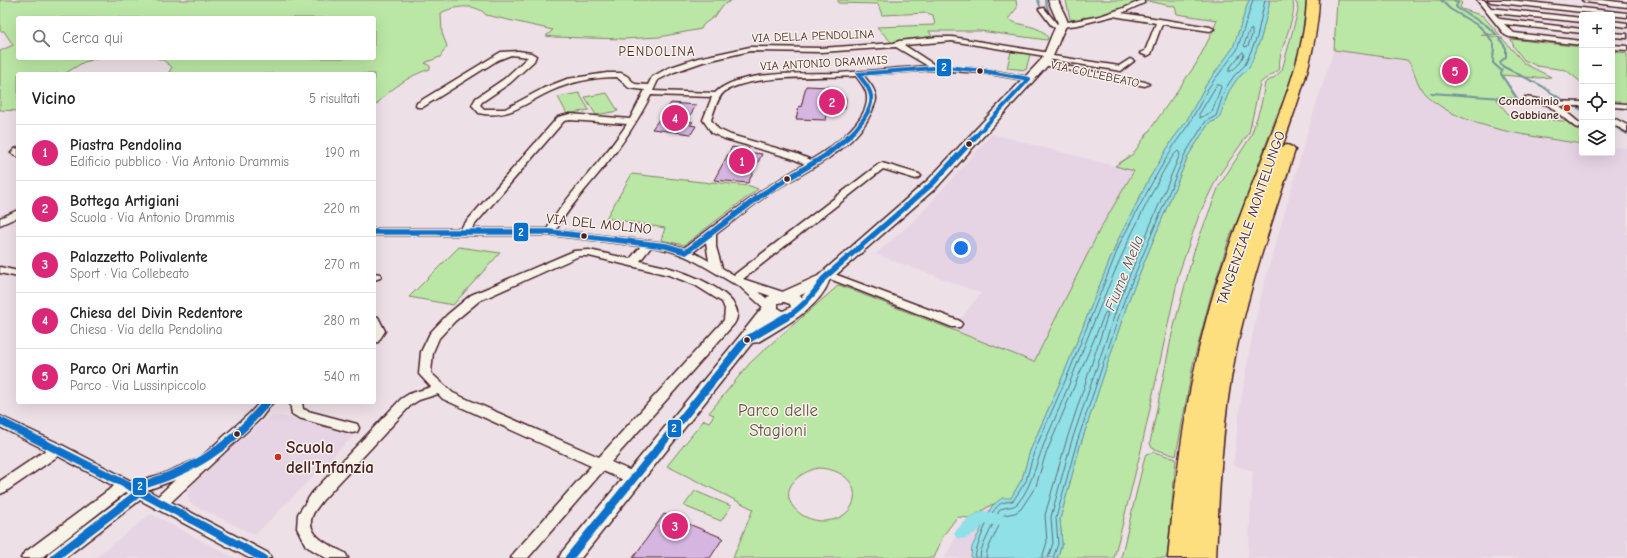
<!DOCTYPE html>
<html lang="it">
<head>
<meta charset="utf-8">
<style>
	body { margin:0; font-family:"Comic Neue",sans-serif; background:#f2f2f2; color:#222 }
	.controls { position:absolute; right:12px; top:12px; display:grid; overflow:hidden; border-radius:4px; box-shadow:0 4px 16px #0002 }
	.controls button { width:36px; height:36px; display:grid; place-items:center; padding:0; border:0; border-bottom:1px solid #e0e0e0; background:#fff; color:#222; font:20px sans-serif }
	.you { position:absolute; left:961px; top:248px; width:14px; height:14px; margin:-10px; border:3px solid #fff; border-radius:50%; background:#1a73e8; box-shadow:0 0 0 6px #1a73e833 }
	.badge { display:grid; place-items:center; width:26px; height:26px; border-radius:50%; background:#db2777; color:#fff; font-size:13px; font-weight:700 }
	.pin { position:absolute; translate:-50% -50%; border:2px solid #fff; box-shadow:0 1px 4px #0006 }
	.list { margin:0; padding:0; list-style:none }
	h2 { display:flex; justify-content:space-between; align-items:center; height:52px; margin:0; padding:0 16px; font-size:17px }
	h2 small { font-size:13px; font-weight:400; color:#767676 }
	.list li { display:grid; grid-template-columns:26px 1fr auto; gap:12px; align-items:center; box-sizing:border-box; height:56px; padding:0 16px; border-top:1px solid #e0e0e0 }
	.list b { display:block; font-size:15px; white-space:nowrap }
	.list p { margin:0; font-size:13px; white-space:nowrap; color:#767676 }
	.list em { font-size:13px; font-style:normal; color:#767676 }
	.icon { flex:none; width:22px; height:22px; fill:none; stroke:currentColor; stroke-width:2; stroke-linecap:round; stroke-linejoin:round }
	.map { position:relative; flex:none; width:1627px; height:558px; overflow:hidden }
	.search { position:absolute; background:#fff; box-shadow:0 4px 16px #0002; left:16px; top:16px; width:360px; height:44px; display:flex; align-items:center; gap:10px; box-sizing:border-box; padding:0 14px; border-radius:4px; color:#767676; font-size:15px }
	.panel { position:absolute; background:#fff; box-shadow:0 4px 16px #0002; left:16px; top:72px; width:360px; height:332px; border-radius:4px }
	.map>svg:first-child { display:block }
	.built { fill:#e6d3e4 }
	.green { fill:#bae7a5; stroke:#828368; fill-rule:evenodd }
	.water { fill:#8fe0e7; stroke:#73939c }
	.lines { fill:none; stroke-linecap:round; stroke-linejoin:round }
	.shore { stroke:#666c76; stroke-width:1 }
	.stream { stroke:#73939c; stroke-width:2 }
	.canal { fill:#8fe0e7; fill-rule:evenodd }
	.building { fill:#d6b5e1; stroke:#4a1f2b }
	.street-casing { stroke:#4a1f2b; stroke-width:3 }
	.secondary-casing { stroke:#4a1f2b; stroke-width:3 }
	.highway-casing { stroke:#4a1f2b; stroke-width:3 }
	.street { fill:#f7f3e8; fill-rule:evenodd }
	.secondary { fill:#f7f3e8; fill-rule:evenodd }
	.highway { fill:#fddf80; fill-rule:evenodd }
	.bus-1-far2-casing { stroke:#f7f3e8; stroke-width:6 }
	.bus-1-far1-casing { stroke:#f7f3e8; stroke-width:8 }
	.bus-1-casing { stroke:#f7f3e8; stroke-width:10 }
	.bus-1-far2 { stroke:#0970ca; stroke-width:4 }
	.bus-1-far1 { stroke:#0970ca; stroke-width:5.5 }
	.bus-1 { stroke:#0970ca; stroke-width:8 }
	.bus-dot { fill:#4a1f2b; stroke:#f7f3e8; stroke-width:1.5 }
	.poi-dot { fill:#c8321e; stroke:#f7f3e8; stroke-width:1.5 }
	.labels { text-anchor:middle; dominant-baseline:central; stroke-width:3; stroke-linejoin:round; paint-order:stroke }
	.far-street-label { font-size:12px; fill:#4a1f2b; stroke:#f7f3e8 }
	.far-poi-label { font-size:12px; font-weight:bold; fill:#4a1f2b; stroke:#f7f3e8; text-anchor:end }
	.far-quarter-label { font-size:13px; letter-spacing:1px; fill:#4a1f2b; stroke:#f7f3e8 }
	.street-label { font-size:14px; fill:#4a1f2b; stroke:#f7f3e8 }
	.water-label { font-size:15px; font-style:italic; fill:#5b4f5a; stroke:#f7f3e8 }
	.near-park-label { font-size:17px; fill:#66514a; stroke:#f7f3e8 }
	.near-poi-label { font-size:17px; font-weight:bold; fill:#4a1f2b; stroke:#f7f3e8; text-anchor:start }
	.line-badge { stroke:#f7f3e8; stroke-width:1.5 }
	.badge-label { font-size:11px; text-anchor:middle; font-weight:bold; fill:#fff }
</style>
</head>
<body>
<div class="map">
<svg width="1627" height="558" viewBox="0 0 1627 558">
	<rect width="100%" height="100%" fill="#ede0e6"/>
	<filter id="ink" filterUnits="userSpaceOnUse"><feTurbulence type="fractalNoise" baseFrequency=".025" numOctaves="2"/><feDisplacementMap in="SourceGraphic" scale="8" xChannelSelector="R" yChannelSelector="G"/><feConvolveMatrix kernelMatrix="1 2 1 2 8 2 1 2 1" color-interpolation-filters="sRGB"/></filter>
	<g filter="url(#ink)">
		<path class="built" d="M1334,50L1407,60L1423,92L1426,96L1447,110L1479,123L1515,133L1582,144V153H1612V147L1627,148V558H1248L1253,471L1233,465L1241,400L1252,337L1263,288L1313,114Z
			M992,134L1134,171L1100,229L1034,363L952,330L981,293L876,254L916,219Z
			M272,416H283L353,436L255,535L190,503L188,496L191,487L199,478L264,420Z
			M991,505L992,506L972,547L971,558H945L958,532L970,518Z
			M151,514L234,558H95Z"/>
		<path class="green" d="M0,0H732L722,6L716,15L703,25L701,29L659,37L623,39L554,37L546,36L553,30L486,15C477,3 453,6 441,13L442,33L447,46L440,57L427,62L425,63L430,66V69C409,75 388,91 374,107V74H176L169,72L172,67L163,60L157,58H374V18H18V58H98L84,62L64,74H18V111L0,110V51L13,45L4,31H0Z
			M838,0H1016L1017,8L1008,19C1019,27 1041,24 1048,38L1047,40L980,31H929L934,40L892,43L877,27L935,25L933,15L927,13L882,15L878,4L838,3Z
			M1066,0H1142L1120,9L1088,18L1084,17L1078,20L1070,19Z
			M1144,0H1249L1233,48L1206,85L1186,122L1173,139L1149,179L1118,240L1065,371L1030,451L1022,479L1011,498L991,505L970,518L957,517L943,536L934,558H733L753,509L667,466L704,420L709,422L714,415L709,413L749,364L764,350L839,285L1034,362L1100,229L1134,171L1115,166L1133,154L1196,64L1212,33L1217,20L1177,14L1175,7ZM818,468C868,470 864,522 821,521C810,520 801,516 794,508C778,488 800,472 818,468Z
			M1269,0H1292C1300,14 1275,55 1280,69C1273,75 1265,78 1260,83L1249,133L1217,178L1199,215L1179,273L1141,450L1114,558H1057L1062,544L1060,519L1080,446L1129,299L1188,156L1209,123L1219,119L1229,91L1237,79L1249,68L1261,38L1269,5Z
			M1294,0H1307L1300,57L1289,87L1276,117L1243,207L1229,239L1211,295L1193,364L1176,456L1152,448L1150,443L1172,334L1194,251L1219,186L1251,136L1261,105L1265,83L1275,77L1282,70L1298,11L1297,4Z
			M1337,0H1458L1462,3L1460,7L1462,9L1483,16L1500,35L1481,34L1483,35L1502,38L1525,64L1551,77L1537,78L1502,75L1519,100L1496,99L1509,115L1571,122L1582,134V144C1534,136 1463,130 1426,95C1416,86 1416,70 1407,60L1334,50Z
			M1511,39L1582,47V83L1566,70L1537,66L1524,60L1514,47Z
			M1612,51L1627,53V110L1620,101H1612Z
			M1011,52L1030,54L1026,70L1007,68Z
			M579,93L589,110L567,114L558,97Z
			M607,93L618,111L596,115L585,97Z
			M632,174L711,183L712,182L750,186L758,189L684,245L661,240L665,228L606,218Z
			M459,247L500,253L453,305L409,297Z
			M1154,452L1176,459L1167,558H1121L1145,456L1146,454Z
			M695,491L731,506L721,521L684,506Z"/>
		<path class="water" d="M1249,0H1269V5L1261,38L1249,68L1237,79L1229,91L1219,119L1209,123L1188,156L1129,299L1080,446L1060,519L1062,544L1057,558H971L972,547L992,506L1002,498H1011L1022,479L1030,451L1065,371L1118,240L1149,179L1173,139L1186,122L1206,85L1233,48Z"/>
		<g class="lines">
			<path class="shore" d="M1252,30V35L1248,46L1245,47L1244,45L1249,31Z
				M1243,52L1244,54C1241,62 1237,68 1229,72V69Z
				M1217,85H1220L1221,87L1212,112L1200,118L1199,115Z
				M975,558C976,547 988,516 996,508C1000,502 1006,502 1013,501L1026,481L1034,452L1069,372L1121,241L1153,181L1176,142L1189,124L1209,87L1237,50L1253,0
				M980,558L981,550L999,511C1006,505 1012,509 1018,503C1033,485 1037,458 1047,437C1081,359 1108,278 1147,203C1153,191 1169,157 1178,151L1180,154L1121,296L1071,443L1051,517L1053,543L1048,558
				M986,558L987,551L1004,515L1015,513L1021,509L1036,486L1045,456L1105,313L1107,312L1108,314L1066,442L1045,515L1047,542L1042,558
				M1053,558L1058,544L1056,518L1076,445L1125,298L1185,154L1206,121L1216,116L1225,89L1234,76L1245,65L1257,37L1265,0"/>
			<path class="stream" d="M1038,0L1040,6
				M1045,0L1051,19
				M1454,0L1458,3L1456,6L1457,8L1486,25L1496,34
				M1499,38L1506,48V57L1500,62L1502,66L1542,86L1556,96L1582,110
				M1431,93L1517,99L1501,74L1502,71L1493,63L1494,45L1488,35L1479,26L1450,9L1441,0
				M1612,125L1627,134"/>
			<path class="canal" d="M983,511L1006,516L1008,520L1006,524L1001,526L986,524C977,530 968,542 957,538L954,534C959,525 973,514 983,511Z"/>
		</g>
		<path class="building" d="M806,86L830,87L829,98H846L845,109H828L826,120L796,119L799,106L801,107Z
			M671,103L696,105L687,121L693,122L690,125L696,126L691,134L652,129Z
			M732,147L749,149L747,152L762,154L748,183L714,180Z
			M664,514L723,538L710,558H633Z"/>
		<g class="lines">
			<defs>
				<path id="street" d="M1142,0L1144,1V3L1122,13L1210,27L1214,29L1210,31L1162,24L1151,54L1147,56L1140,53L1145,51L1156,23L1113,16L1078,25L1061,27L1063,29L1059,31L1051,25L1039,9L1044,8L1057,24L1100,16L1124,8Z
					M1477,0H1484L1491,8L1582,18V22L1494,13L1500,19L1582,29V33L1504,24L1514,33L1582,41V45L1509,37L1505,35Z
					M1488,0H1509L1627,13V17L1491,2Z
					M1582,0H1602L1627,3V7L1585,2Z
					M1612,21L1627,23V27L1612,25Z
					M1612,33L1627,34V38L1612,37Z
					M937,37H952L1050,53H1053V56L1119,66L1130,59L1134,61L1121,71L1048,59H1045V56L952,41L904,45L936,66L984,69L1029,77L1033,79L1029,81L984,73L934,70L863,75C869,82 876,90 876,99C876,103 873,107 872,111C854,153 802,171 767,195C749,208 733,221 716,234V247L722,268L734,275L879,164L882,163L919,174L921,176L916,179L883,169L743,279L789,294L791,297L789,300L785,301L759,292L775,306L773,309H765L738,285L731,282C703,266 684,251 651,247L640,261C652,264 664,266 676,270C694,276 751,298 734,324L611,462L638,474L640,478L638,482L633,484L603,471L528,558H511L514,553L591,466L443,399L438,394L419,400L411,405L322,501C319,505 315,510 313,514C303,535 331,546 345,553L348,558H326L306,546L297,528L298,514L312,493L401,399L409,394L431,387L419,374L421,352L430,333L447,315L471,295L574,251L589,250L630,259L641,246L550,235H374V229H460L558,117L570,114L630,119L645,90L629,88L617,77C594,77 571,82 551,91C526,102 509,120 479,113L472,105L476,98L504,79L528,57L511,55L498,60L423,107H417L416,105L417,103L501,52L518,51L531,53L536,56L534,61L510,83L482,102L480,105L484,109H505L544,88L567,79L607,73H621L627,76L635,84L648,85L652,77L668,68L698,58L750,47L821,48L894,43L899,41ZM896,47L928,66C898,68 869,71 839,73C807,74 739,69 715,93L653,91L658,80L674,72L703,62L750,51L821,52ZM856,76C860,82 867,89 867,97C869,122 829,149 811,160L797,154L731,135L718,129L711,120C714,112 717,98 724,92C749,74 823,78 856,76ZM651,95L712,97L703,120L712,133L725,139L791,158L805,164L761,191L684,248L666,243L556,230C569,207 587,188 603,168C622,145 637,122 651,95ZM570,120L627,124C603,161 569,191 547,229H471L564,121ZM706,242L709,261L693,252ZM579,256H589L669,275L695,285L722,302L725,309L724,320L599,457L453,393L431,373L433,352L439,338L455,321L479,301Z
					M1612,45L1627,46V50L1612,49Z
					M1041,61L1145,82L1149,84L1145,86L1044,65H1041Z
					M1525,97L1551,101L1582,102V106H1559L1582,125L1578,128L1575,127L1548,105L1525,101Z
					M1612,103L1627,104V108L1612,107Z
					M1612,117L1627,125V132L1612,124Z
					M18,148V157L11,153L15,149Z
					M18,210V217L0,225V218Z
					M0,267L18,271V277L0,273Z
					M829,272L960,321L962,324L960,327H952L825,277L824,275L825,273Z
					M374,273L380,274L381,276L380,278L374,280Z
					M374,316L378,317L385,331L378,342L374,343Z
					M260,402H273L261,418L171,502L268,553L271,558H249L140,500L65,558H46L49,553L128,493L126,492L41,558H21L24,553L114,486L58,456L5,492L0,494V481L46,450L0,427V416L62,445L133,482L163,474L200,458L251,412ZM175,480L158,496L147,490Z
					M290,402H302L303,409L308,411L357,424L359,428L357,432L352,433L299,418L292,414Z"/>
				<path id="secondary" d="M1048,0H1058C1061,8 1065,14 1068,23C1059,36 1057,52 1048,65L938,186L829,281C820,308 781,328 758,342L752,343L581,558H559L562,552L739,337L762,308L767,297L780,293L818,276L928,180L1040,61C1048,49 1050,35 1058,23ZM805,293L802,297L799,296ZM784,302L790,304L791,307L783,311L778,308V303Z"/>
				<path id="highway" d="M1307,0H1319C1317,51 1299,99 1282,147L1287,145L1292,147L1295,150C1273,218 1249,286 1235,356C1222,423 1219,490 1216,558H1168C1177,461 1190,366 1220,273C1236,224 1256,176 1274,128C1290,86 1305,45 1307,0Z"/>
			</defs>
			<use href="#street" class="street-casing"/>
			<use href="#secondary" class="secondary-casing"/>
			<use href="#highway" class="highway-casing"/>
			<use href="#street" class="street"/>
			<use href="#secondary" class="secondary"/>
			<use href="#highway" class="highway"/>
			<defs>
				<path id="bus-1-far2" d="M858,74L946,67L984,71L1029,79
					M848,137C857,129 874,109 871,96C870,87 863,81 858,74
					M975,137L1029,79"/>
				<path id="bus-1-far1" d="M374,232H550L666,246L686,252L764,193L825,156L849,136
					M785,318C799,310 815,294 823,279L933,183L976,136"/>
				<path id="bus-1" d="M0,421L133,488C193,471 227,450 267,402
					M54,558L140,492L263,558
					M569,558L745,341L786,317"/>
			</defs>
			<use href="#bus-1-far2" class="bus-1-far2-casing"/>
			<use href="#bus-1-far1" class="bus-1-far1-casing"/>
			<use href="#bus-1" class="bus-1-casing"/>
			<use href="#bus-1-far2" class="bus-1-far2"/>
			<use href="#bus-1-far1" class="bus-1-far1"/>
			<use href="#bus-1" class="bus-1"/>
		</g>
	</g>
	<g class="bus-dot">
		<circle cx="980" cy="71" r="3.5"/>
		<circle cx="969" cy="144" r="3.5"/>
		<circle cx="787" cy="179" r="3.5"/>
		<circle cx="584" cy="236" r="3.5"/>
		<circle cx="747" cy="340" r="3.5"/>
		<circle cx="237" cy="434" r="3.5"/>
	</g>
	<g class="poi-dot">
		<circle cx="1567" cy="108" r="4"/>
		<circle cx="278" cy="457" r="4"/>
	</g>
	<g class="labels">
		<g class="far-street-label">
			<text transform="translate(813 36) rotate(-2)">VIA DELLA PENDOLINA</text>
			<text transform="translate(824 63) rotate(-3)">VIA ANTONIO DRAMMIS</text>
			<text transform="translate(1095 74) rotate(12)">VIA COLLEBEATO</text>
		</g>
		<g class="far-poi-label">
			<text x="1559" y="101">Condominio<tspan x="1559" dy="14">Gabbiane</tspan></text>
		</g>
		<g class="far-quarter-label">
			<text x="657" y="51">PENDOLINA</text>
		</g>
		<g class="street-label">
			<text transform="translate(1251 218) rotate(-71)">TANGENZIALE MONTELUNGO</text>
			<text transform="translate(599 224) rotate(6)">VIA DEL MOLINO</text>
		</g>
		<g class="water-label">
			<text transform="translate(1124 273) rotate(-68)">Fiume Mella</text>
		</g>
		<g class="near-park-label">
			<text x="778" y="410">Parco delle<tspan x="778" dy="20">Stagioni</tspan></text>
		</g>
		<g class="near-poi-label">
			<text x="286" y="447">Scuola<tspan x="286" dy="20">dell'Infanzia</tspan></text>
		</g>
	</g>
	<g class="line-badge">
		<rect x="936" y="58" width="16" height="19" rx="4" fill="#0970ca"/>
		<rect x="513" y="222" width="16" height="20" rx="4" fill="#0970ca"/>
		<rect x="667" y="419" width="15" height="19" rx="4" fill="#0970ca"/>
		<rect x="132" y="477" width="15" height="19" rx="4" fill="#0970ca"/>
	</g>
	<g class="badge-label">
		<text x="944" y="71">2</text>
		<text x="521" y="236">2</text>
		<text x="674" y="432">2</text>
		<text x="140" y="490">2</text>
	</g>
</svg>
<div class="controls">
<button>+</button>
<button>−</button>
<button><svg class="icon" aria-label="locate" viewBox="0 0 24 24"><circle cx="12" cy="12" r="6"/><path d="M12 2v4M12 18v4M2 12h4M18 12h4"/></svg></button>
<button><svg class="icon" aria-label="layers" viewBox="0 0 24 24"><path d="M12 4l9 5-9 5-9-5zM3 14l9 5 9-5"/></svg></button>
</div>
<div class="you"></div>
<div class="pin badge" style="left:742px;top:161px">1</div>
<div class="pin badge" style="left:832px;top:102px">2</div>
<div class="pin badge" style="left:675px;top:526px">3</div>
<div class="pin badge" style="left:675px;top:118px">4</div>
<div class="pin badge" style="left:1455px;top:71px">5</div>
<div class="search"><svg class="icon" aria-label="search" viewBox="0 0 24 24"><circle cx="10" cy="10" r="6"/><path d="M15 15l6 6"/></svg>Cerca qui</div>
<section class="panel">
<h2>Vicino<small>5 risultati</small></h2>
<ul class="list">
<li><span class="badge">1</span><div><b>Piastra Pendolina</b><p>Edificio pubblico · Via Antonio Drammis</p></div><em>190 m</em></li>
<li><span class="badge">2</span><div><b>Bottega Artigiani</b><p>Scuola · Via Antonio Drammis</p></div><em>220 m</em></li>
<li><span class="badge">3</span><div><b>Palazzetto Polivalente</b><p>Sport · Via Collebeato</p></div><em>270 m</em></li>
<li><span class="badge">4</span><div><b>Chiesa del Divin Redentore</b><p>Chiesa · Via della Pendolina</p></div><em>280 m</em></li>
<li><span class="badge">5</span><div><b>Parco Ori Martin</b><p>Parco · Via Lussinpiccolo</p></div><em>540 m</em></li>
</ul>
</section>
</div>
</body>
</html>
